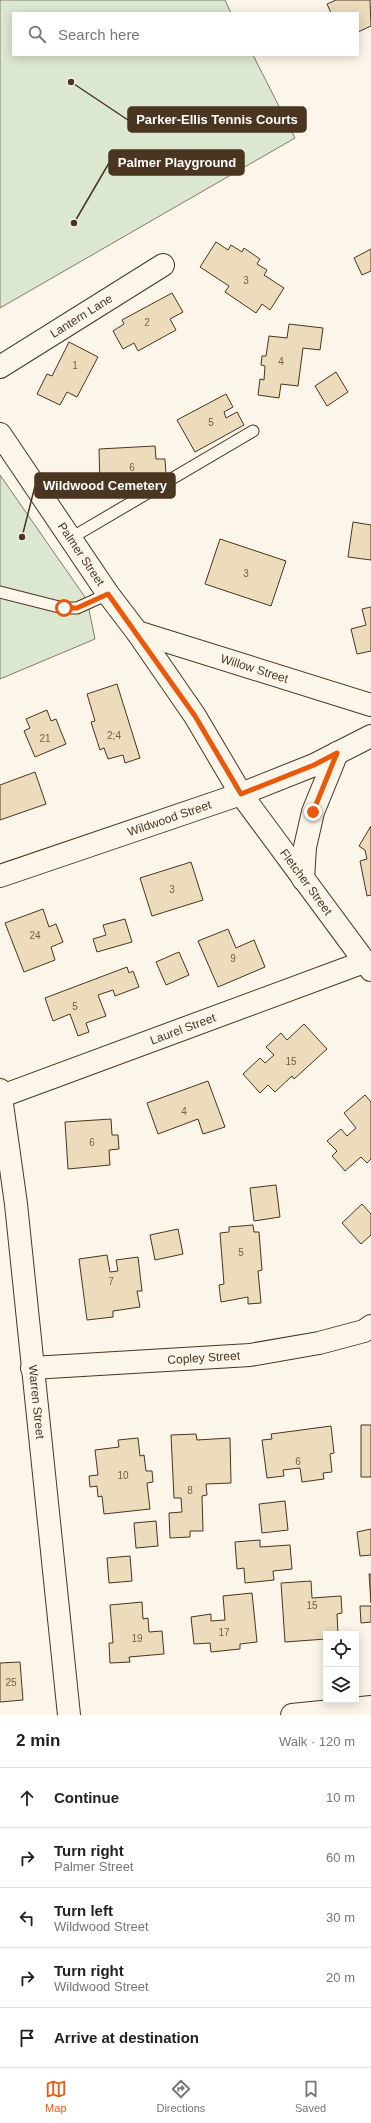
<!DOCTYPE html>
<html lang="en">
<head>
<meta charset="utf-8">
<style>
	body { margin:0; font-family:Helvetica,sans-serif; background:#f2f2f2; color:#222 }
	.controls { position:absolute; right:12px; bottom:12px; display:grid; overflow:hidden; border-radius:0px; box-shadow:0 2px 10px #0003 }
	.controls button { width:36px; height:36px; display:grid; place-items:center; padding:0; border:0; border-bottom:1px solid #e0e0e0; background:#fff; color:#222; font:20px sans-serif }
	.stop { position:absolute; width:12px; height:12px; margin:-9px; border:3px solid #ea580c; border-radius:50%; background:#fff }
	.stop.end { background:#ea580c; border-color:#fff; box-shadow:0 1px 4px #0008 }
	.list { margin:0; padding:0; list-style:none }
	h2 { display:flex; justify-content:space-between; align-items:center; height:52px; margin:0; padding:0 16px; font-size:17px }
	h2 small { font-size:13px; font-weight:400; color:#767676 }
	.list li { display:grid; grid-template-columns:26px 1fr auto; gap:12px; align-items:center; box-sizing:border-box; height:60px; padding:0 16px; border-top:1px solid #e0e0e0 }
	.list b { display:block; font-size:15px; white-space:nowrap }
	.list p { margin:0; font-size:13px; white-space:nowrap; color:#767676 }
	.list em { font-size:13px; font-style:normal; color:#767676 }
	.icon { flex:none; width:22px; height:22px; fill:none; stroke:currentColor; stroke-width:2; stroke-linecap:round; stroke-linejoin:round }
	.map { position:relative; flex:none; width:371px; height:1715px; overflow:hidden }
	.search { position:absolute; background:#fff; box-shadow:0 2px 10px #0003; left:12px; right:12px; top:12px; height:44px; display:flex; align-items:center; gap:10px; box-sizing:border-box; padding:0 14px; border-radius:0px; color:#767676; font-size:15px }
	.sheet { height:352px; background:#fff }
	nav { display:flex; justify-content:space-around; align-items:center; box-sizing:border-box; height:56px; border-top:1px solid #e0e0e0; background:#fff; font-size:11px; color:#767676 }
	nav a { display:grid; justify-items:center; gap:2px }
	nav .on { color:#ea580c }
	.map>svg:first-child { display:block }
	.green { fill:#dce7d0; stroke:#887966 }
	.building { fill:#ecdcbc; stroke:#4a3520 }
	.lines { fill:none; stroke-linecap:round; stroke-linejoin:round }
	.lane-casing { stroke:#4a3520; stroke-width:13 }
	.street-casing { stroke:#4a3520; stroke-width:24 }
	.secondary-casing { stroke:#4a3520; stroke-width:24 }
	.lane { stroke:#fbf6e9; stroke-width:11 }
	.street { stroke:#fbf6e9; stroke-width:22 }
	.secondary { stroke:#fbf6e9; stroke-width:22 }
	.route { stroke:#ea580c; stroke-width:5 }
	.labels { text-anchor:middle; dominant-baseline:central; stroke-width:3; stroke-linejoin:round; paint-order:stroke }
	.number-label { font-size:10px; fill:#725f47 }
	.street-label { font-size:12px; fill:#4a3520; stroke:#fbf6e9 }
	.leader { fill:none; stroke:#4a3520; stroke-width:1.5 }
	.callout-dot { fill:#4a3520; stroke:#fbf6e9; stroke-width:1.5 }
	.callout { fill:#4a3520; stroke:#4a3520; stroke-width:1.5 }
	.callout-label { font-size:13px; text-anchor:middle; font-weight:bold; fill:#fff }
</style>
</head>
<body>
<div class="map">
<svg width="371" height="1715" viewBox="0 0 371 1715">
	<rect width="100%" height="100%" fill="#fbf6e9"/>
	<path class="green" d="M0,0H225L231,13H13V55H253L295,138L0,308Z
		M0,475L87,600L95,639L0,679Z"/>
	<path class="building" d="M336,0H370L371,26L358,32V13H331L327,4Z
		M216,242L228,250L231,245L242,252L244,248L260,259L257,264L267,270L264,275L284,288L270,310L262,304L256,313L225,292L229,286L200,267Z
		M371,249V271L362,275L354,258Z
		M172,293L183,312L170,319L176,330L138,351L134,343L123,349L113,331L124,324L122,320Z
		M289,324L323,328L320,350L303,348L298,386L281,384L279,398L258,395L260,379L264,380L265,366L261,365L262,356H266L269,336L287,338Z
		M69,342L98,357L77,397L67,392L60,405L37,394L47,374L52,376Z
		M336,372L348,392L327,406L315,386Z
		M226,394L233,407L224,412L226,418L237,412L244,425L195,452L177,420Z
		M155,446L156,459H165L166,474L155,475V483L100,486L99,449Z
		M353,522L371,525V560L348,557Z
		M220,539L286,561L271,606L205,584Z
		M371,607V651L357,654L351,629L366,625L362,609Z
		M117,684L140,758L125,763L123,755L108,759L104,748L100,750L91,722L95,721L87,694Z
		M47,710L51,721L56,719L66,744L35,757L24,731L30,728L26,719Z
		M35,772L46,804L0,820V785Z
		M371,826V895L367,896L360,861L367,859L365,850L359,846Z
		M191,862L203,900L152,916L140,878Z
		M43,909L49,927L56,924L63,942L51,947L55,960L24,972L5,923Z
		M125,919L132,942L97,952L93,939L106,935L103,925Z
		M228,929L236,948L254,940L265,967L218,987L198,941Z
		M179,952L189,975L166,985L156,962Z
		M127,967L129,973L133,971L139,987L115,996L113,990L98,995L106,1016L86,1023L89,1032L78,1036L70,1014L53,1021L45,998Z
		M304,1024L327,1049L294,1079L292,1076L275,1092L268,1085L260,1093L243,1074L260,1058L265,1063L274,1055L266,1047L281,1033L287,1040Z
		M208,1081L225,1127L203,1134L198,1119L158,1134L147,1103Z
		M365,1095L371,1102V1159L367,1163L361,1157L345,1171L332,1156L337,1151L327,1141L341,1129L347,1136L356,1128L344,1113Z
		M111,1119L112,1135H118L119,1149L109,1150L110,1165L68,1169L65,1122Z
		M276,1185L280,1217L254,1221L250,1188Z
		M362,1204L371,1214V1235L361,1244L342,1223Z
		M253,1225L254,1232H259L262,1270L258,1271L261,1303L248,1304V1297L221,1302L219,1285L224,1284L220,1233L229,1232V1227Z
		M178,1229L183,1254L155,1260L150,1235Z
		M107,1255L110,1272L118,1271L116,1260L138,1257L142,1291H137L140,1307L113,1311V1317L87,1320L79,1259Z
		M361,1425H371V1477H361Z
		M331,1426L334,1453L330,1454L332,1472L323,1473L324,1479L302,1482L300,1468L283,1470L284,1476L267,1478L262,1440L272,1439L271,1434Z
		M196,1434L197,1440L230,1438L231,1483L206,1484L207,1495L202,1496L203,1531H190V1537L170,1538L169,1513L182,1512L181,1498H174L171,1435Z
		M138,1438L140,1456L144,1455L146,1471H152L153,1482L147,1483L150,1509L104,1514L102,1496L98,1497L97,1486L90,1487L89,1476L98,1475L95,1450L119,1447L118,1440Z
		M285,1501L288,1530L262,1533L259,1504Z
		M156,1521L158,1546L136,1548L134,1523Z
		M371,1529V1555L360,1556L357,1532Z
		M260,1540V1547L290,1545L292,1569L273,1571L274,1580L245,1583L244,1568L237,1569L235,1542Z
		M130,1556L132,1581L109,1583L107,1558Z
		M369,1574H371V1603Z
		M311,1581L312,1598L341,1596L342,1613L337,1614L338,1634H326V1639L285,1642L281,1583Z
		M252,1593L257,1642L240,1644V1649L211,1652L210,1643L194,1644L191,1617L211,1614V1621L225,1620L223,1596Z
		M142,1602L143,1619L148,1618L149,1632L162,1631L164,1654L129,1657L130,1662L110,1663L109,1643H113L110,1605Z
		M360,1606H371V1622L361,1623Z
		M20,1662L23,1700L0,1702V1663Z"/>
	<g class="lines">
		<defs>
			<path id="lane" d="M71,538L253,431
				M0,592L63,608H77L108,594"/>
			<g id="street">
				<path id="s1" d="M0,367L163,265"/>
				<path id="s2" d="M137,632L371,705"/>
				<path d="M241,794L314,765L371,736"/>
				<path d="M303,879L305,847L313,812L337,753"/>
				<path id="s3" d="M0,1090L16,1204L69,1715"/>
				<path id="s4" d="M2,1096L364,962"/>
				<path id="s5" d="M32,1368L250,1355L319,1343L364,1331L371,1326"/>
				<path d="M292,1715L371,1707"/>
			</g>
			<g id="secondary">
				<path id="s6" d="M0,434L108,594L137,632L195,716L241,794L371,970"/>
				<path id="s7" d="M0,876L241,794"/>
			</g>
		</defs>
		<use href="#lane" class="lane-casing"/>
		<use href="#street" class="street-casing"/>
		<use href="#secondary" class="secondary-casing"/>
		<use href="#lane" class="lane"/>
		<use href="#street" class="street"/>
		<use href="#secondary" class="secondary"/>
	</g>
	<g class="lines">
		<path class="route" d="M64,608H77L108,594L195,716L241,794L314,765L337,753L313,812"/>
	</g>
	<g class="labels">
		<g class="number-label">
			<text x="246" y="280">3</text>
			<text x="147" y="322">2</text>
			<text x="281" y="361">4</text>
			<text x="75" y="365">1</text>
			<text x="211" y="422">5</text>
			<text x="132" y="467">6</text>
			<text x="246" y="573">3</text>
			<text x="114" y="735">2;4</text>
			<text x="45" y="738">21</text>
			<text x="172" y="889">3</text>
			<text x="35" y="935">24</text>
			<text x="233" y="958">9</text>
			<text x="75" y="1006">5</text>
			<text x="291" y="1061">15</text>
			<text x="184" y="1111">4</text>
			<text x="92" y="1142">6</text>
			<text x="241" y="1252">5</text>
			<text x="111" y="1281">7</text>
			<text x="298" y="1461">6</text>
			<text x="123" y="1475">10</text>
			<text x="190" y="1490">8</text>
			<text x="312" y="1605">15</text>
			<text x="224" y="1632">17</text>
			<text x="137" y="1638">19</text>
			<text x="11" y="1682">25</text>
		</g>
		<g class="street-label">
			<text stroke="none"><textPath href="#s1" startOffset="96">Lantern Lane</textPath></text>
			<text stroke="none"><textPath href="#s6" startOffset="145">Palmer Street</textPath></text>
			<text stroke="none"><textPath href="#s2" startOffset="123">Willow Street</textPath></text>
			<text stroke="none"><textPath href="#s7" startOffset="179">Wildwood Street</textPath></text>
			<text stroke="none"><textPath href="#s6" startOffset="543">Fletcher Street</textPath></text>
			<text stroke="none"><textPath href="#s4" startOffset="193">Laurel Street</textPath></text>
			<text stroke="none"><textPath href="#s5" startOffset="172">Copley Street</textPath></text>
			<text stroke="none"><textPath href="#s3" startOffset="314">Warren Street</textPath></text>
		</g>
	</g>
	<path class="leader" d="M71 82L128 120M74 223L109 163M22 537L35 486"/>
	<g class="callout-dot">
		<circle cx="71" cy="82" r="4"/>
		<circle cx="74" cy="223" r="4"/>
		<circle cx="22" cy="537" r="4"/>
	</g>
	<g class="callout">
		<rect x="128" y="107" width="178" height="25" rx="4"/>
		<rect x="109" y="150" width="135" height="25" rx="4"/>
		<rect x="35" y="473" width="140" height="25" rx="4"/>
	</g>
	<g class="callout-label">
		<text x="217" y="124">Parker-Ellis Tennis Courts</text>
		<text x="177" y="167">Palmer Playground</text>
		<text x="105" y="490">Wildwood Cemetery</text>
	</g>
</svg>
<div class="controls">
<button><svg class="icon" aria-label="locate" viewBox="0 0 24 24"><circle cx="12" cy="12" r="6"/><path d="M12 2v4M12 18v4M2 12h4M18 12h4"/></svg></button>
<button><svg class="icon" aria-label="layers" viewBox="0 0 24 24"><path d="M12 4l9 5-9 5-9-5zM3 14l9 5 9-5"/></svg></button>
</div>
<div class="stop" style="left:64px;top:608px"></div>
<div class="stop end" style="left:313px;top:812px"></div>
<div class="search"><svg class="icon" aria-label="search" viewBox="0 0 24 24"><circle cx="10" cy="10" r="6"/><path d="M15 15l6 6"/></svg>Search here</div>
</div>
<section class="sheet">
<h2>2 min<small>Walk · 120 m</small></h2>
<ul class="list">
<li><svg class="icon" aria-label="ahead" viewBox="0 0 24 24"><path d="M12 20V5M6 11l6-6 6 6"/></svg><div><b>Continue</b></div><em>10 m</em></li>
<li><svg class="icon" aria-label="right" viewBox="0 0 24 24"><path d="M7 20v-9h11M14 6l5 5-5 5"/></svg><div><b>Turn right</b><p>Palmer Street</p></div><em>60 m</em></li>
<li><svg class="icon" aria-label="left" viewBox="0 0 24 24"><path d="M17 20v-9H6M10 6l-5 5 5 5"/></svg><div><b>Turn left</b><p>Wildwood Street</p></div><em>30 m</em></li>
<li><svg class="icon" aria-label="right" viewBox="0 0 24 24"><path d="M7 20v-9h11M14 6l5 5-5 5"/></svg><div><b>Turn right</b><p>Wildwood Street</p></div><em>20 m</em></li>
<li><svg class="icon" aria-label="arrive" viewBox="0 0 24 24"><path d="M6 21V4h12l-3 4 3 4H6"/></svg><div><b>Arrive at destination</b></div></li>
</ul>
</section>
<nav>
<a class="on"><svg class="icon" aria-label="map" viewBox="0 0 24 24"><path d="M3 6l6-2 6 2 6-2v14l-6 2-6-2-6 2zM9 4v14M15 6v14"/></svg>Map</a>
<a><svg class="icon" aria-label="directions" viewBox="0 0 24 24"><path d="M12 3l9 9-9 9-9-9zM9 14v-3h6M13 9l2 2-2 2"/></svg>Directions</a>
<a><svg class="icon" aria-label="saved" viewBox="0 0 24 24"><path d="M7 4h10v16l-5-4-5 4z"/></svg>Saved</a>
</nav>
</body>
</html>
